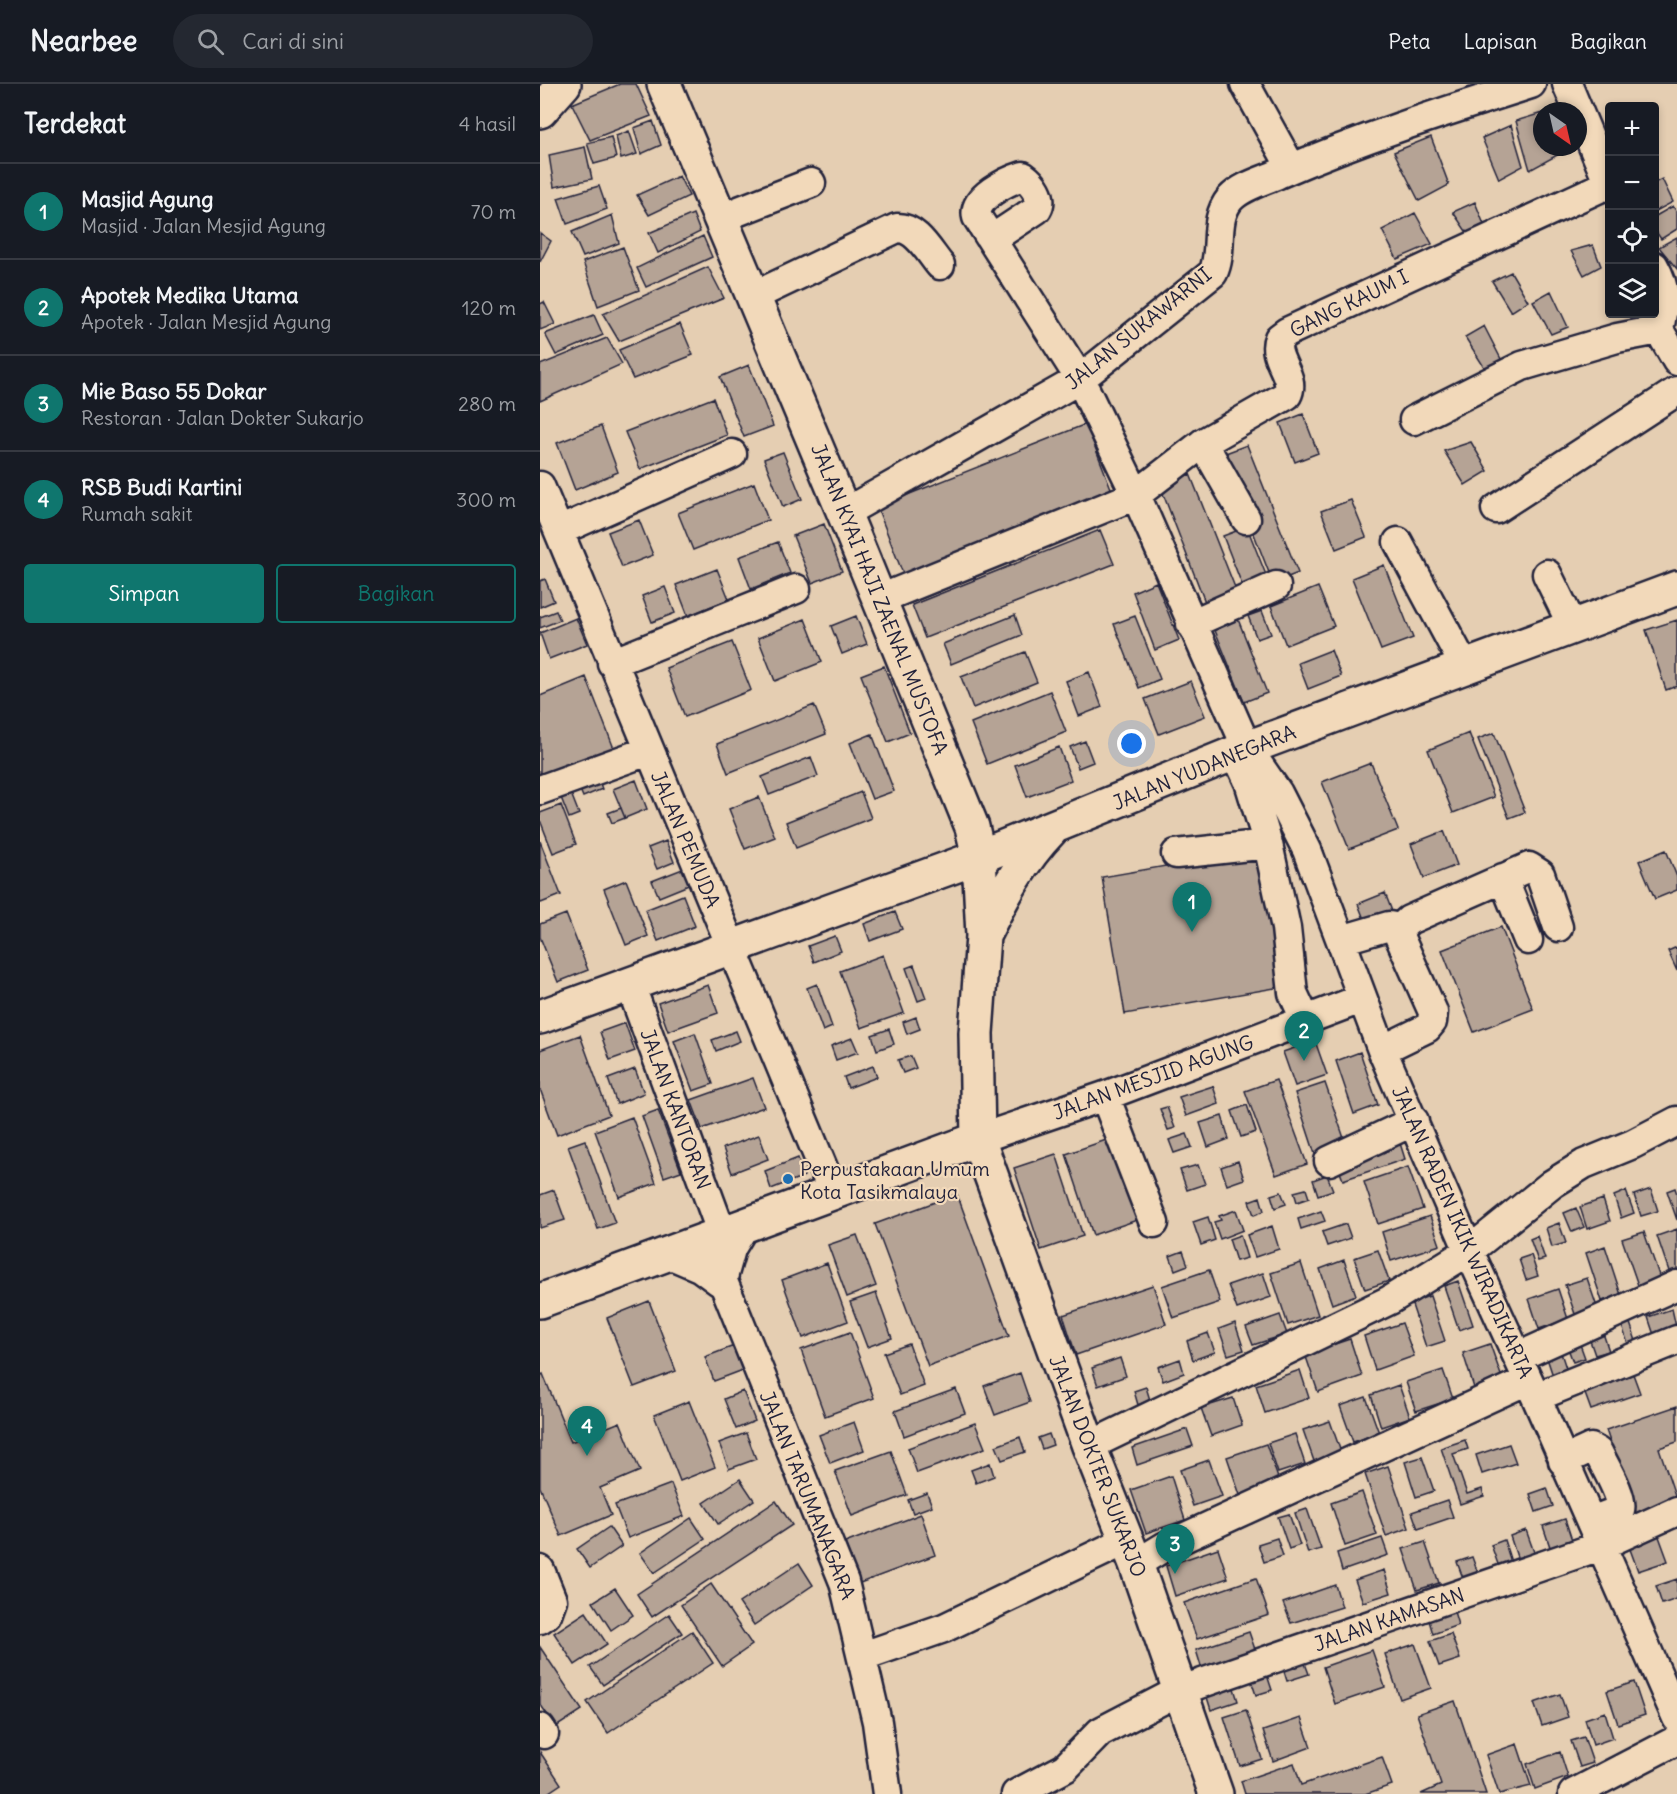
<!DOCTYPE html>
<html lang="id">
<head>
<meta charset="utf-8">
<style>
	body { margin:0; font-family:Delius,sans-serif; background:#242831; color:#f1f3f6 }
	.controls { position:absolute; right:18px; top:18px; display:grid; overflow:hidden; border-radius:6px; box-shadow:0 3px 9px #0003 }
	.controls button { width:54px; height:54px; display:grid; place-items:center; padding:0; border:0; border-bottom:2px solid #363941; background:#171b24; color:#f1f3f6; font:30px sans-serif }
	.compass { position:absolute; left:993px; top:18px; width:54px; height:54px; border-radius:50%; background:#171b24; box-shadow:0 3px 9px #0003; rotate:146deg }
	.you { position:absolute; left:592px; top:660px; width:21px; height:21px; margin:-15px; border:4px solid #fff; border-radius:50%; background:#1a73e8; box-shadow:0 0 0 9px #1a73e833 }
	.badge { display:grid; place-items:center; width:39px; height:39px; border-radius:50%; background:#0f766e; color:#fff; font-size:20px; font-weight:700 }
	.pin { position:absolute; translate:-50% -50px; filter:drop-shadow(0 2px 3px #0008) }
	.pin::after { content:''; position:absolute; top:32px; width:21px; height:18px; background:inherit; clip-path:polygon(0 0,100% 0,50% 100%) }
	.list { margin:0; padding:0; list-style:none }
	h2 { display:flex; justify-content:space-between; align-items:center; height:78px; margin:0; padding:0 24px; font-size:26px }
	h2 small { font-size:20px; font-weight:400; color:#9ea1a6 }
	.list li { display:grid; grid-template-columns:39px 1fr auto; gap:18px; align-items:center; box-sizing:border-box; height:96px; padding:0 24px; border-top:2px solid #363941 }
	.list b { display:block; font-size:22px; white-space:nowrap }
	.list p { margin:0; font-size:20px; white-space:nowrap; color:#9ea1a6 }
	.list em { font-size:20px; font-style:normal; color:#9ea1a6 }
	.actions { display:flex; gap:12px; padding:18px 24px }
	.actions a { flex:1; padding:14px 0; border:2px solid #0f766e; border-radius:6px; text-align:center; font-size:21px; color:#0f766e }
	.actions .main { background:#0f766e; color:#fff }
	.icon { flex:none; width:33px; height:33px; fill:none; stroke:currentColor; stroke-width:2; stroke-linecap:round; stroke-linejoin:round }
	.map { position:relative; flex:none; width:1137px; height:1710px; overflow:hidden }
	header { display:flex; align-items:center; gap:36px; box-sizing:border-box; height:84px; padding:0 30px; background:#171b24; border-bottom:2px solid #363941 }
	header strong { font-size:28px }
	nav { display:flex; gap:33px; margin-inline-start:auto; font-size:21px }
	.search { width:420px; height:54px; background:#242831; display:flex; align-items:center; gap:15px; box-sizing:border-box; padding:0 21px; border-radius:33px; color:#9ea1a6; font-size:22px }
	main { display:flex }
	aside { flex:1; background:#171b24 }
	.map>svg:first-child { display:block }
	.building { fill:#b5a395; stroke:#22223b; stroke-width:1.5 }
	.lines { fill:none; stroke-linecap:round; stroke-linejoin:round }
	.minor-casing { stroke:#22223b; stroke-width:33 }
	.major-casing { stroke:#22223b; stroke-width:38 }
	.minor { stroke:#f2d9ba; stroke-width:28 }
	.major { stroke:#f2d9ba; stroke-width:33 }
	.poi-dot { fill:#1f6fb2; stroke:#f2d9ba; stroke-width:2 }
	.labels { text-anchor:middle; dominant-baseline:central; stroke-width:4.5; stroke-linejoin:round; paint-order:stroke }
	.street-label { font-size:20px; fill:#22223b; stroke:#f2d9ba }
	.poi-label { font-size:20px; fill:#22223b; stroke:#f2d9ba; text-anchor:start }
</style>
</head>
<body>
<header>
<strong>Nearbee</strong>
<div class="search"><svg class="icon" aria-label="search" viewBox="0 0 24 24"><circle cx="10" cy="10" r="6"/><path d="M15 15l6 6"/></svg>Cari di sini</div>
<nav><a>Peta</a><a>Lapisan</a><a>Bagikan</a></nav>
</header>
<main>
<aside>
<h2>Terdekat<small>4 hasil</small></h2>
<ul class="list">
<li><span class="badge">1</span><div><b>Masjid Agung</b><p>Masjid · Jalan Mesjid Agung</p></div><em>70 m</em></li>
<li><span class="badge">2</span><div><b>Apotek Medika Utama</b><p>Apotek · Jalan Mesjid Agung</p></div><em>120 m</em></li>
<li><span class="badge">3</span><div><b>Mie Baso 55 Dokar</b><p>Restoran · Jalan Dokter Sukarjo</p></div><em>280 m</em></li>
<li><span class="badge">4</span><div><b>RSB Budi Kartini</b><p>Rumah sakit</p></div><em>300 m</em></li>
</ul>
<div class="actions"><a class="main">Simpan</a><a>Bagikan</a></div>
</aside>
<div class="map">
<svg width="1137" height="1710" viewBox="0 0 1137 1710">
	<rect width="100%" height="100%" fill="#e5ceb2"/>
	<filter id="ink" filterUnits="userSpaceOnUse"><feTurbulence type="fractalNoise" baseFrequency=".0167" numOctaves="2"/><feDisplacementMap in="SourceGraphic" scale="12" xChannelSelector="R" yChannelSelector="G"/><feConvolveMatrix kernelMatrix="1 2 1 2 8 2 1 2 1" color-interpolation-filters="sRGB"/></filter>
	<g filter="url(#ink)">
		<path class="building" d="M80,0H96L111,32L50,56L32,20Z
			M1002,29V63H1032L990,86L976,37Z
			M113,37L121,61L101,70L94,44Z
			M971,41L983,82L959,95L942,54Z
			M89,47L97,70L81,75L76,52Z
			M71,53L76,74L54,80L47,59Z
			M891,53L909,101L879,117L854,68Z
			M45,63L52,95L14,103L9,71Z
			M139,92L149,112L109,131L97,111Z
			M1122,95L1133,118L1114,128V99Z
			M59,102L67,125L27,140L18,114Z
			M935,118L947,148L934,159L913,128Z
			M1133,122L1137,129V145L1121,155L1114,145V133Z
			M875,129L892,160L857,175L842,146Z
			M153,130L160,148L118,169L109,149Z
			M72,131L79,159L43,173L32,148Z
			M0,149L11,157L0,178Z
			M163,152L172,173L106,203L97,184Z
			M1137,153V185L1119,163Z
			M1053,161L1061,182L1044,191L1031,167Z
			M83,163L99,206L58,222L43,178Z
			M168,183L184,214L79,257L63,230Z
			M971,188L988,217L971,228L952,197Z
			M1011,207L1028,243L1011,250L993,217Z
			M4,218L15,240L0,246V220Z
			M54,231L63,251L16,271L5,250Z
			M140,240L153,271L93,295L79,266Z
			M944,242L962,277L946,286L925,253Z
			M67,254L82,280L0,317V281Z
			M209,281L233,342L204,353L180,293Z
			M173,314L187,351L100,385L85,348Z
			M763,330L778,369L755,378L740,339Z
			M546,340L574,412L365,495L337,423Z
			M61,342L78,388L35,406L17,359Z
			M931,358L948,387L925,401L904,367Z
			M707,361L758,489L733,499L683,370Z
			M243,368L262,415L243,423L224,375Z
			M650,390L696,506L665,518L620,402Z
			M214,399L228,436L153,466L138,429Z
			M811,416L826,453L796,465L781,427Z
			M99,436L113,471L82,483L68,448Z
			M284,440L302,487L272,499L253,452Z
			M707,443L730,501L706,511L683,452Z
			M560,446L574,480L385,554L372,521Z
			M238,458L250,489L211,505L199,473Z
			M844,481L873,554L841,566L812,494Z
			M177,485L189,515L148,532L136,501Z
			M5,495L14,517L0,523V497Z
			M616,498L639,556L615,566L593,508Z
			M125,503L135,529L112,538L102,512Z
			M778,503L794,542L746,561L731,522Z
			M694,525L727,609L704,618L670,534Z
			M16,527L20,536L0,544V533Z
			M722,527L731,550L717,555L708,532Z
			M475,531L482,551L411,580L403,560Z
			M316,532L327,560L302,570L291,542Z
			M595,532L620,595L599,604L574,540Z
			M36,534L47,560L9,575L0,549Z
			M265,535L282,578L235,597L218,554Z
			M1137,536V602L1126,606L1106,546Z
			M192,558L211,606L145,633L126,584Z
			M791,566L801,592L768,605L758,579Z
			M485,568L497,598L433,624L421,593Z
			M344,582L370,649L348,658L321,591Z
			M549,588L562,623L539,632L526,597Z
			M46,593L75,667L0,697V612Z
			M651,597L665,632L619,650L605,615Z
			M510,607L526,648L447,680L431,639Z
			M274,621L286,650L188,689L177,660Z
			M929,649L954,713L913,729L888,666Z
			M954,649L985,728L969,734L938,655Z
			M332,650L354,707L332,715L310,659Z
			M545,657L553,678L538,684L530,663Z
			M519,663L531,696L487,713L475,681Z
			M271,673L278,692L229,711L222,693Z
			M831,679L858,746L809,765L782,698Z
			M58,694L62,705L43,713L38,701Z
			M96,696L107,725L85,734L73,705Z
			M30,707L39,730L29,734L20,711Z
			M321,708L331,734L256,764L246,738Z
			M219,713L235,753L205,765L189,725Z
			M21,721L36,760L13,769L0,736V729Z
			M81,724L85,734L72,739L68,729Z
			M904,747L917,781L884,794L871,760Z
			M0,757L21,811L1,819L0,817Z
			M126,757L134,778L117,785L108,764Z
			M718,766L741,903L585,930L562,793Z
			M1126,766L1137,793V806L1115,815L1099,777Z
			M145,784L151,800L119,813L112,797Z
			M86,796L108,852L86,861L64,805Z
			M845,809L855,835L828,845L818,820Z
			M143,811L155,842L118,857L105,826Z
			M355,828L362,845L330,857L324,840Z
			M26,830L48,886L18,898L0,853V840Z
			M961,843L993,925L934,948L902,866Z
			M295,852L301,867L274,878L268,862Z
			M1137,863V887L1128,867Z
			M343,871L364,929L321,944L300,887Z
			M374,881L386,914L378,917L366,884Z
			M277,900L292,943L283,947L267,904Z
			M168,901L178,929L128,947L118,919Z
			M376,933L380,945L367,950L363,938Z
			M85,939L95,967L70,976L60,948Z
			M349,945L354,960L337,966L332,951Z
			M196,947L200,957L176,967L172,956Z
			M155,949L173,1000L153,1007L134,957Z
			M40,951L69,1031L17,1051L0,1005V966Z
			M312,954L318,968L296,976L291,962Z
			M775,957L787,991L755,1002L743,968Z
			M820,968L838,1021L814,1030L796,977Z
			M371,972L376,984L363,989L358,976Z
			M333,982L337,993L308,1004L304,993Z
			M95,985L104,1009L77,1020L68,995Z
			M213,994L224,1023L162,1045L151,1016Z
			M736,996L767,1080L736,1091L705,1007Z
			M785,999L806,1060L775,1070L755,1009Z
			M673,1002L679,1020L646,1032L639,1013Z
			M707,1021L716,1048L701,1053L692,1027Z
			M627,1023L635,1044L628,1046L620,1025Z
			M118,1026L141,1087L124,1093L102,1032Z
			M682,1032L689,1055L668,1063L660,1039Z
			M92,1033L116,1099L79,1113L55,1047Z
			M647,1050L652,1063L634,1069L629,1056Z
			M219,1051L228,1075L192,1089L183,1064Z
			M572,1054L600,1135L553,1151L526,1070Z
			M45,1056L75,1139L58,1145L28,1062Z
			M859,1056L865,1075L803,1096L796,1077Z
			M516,1070L543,1152L501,1166L474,1084Z
			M258,1074L264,1092L231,1105L225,1087Z
			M698,1077L704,1095L687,1101L681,1083Z
			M658,1081L665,1100L647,1106L640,1086Z
			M868,1083L883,1125L838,1140L824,1098Z
			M787,1091L793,1106L778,1111L773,1096Z
			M1135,1104L1137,1110V1136L1127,1107Z
			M766,1105L769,1114L757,1118L754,1108Z
			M1111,1105L1118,1127L1101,1132L1094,1111Z
			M14,1106L25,1136L0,1144V1111Z
			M1086,1107L1094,1129L1081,1134L1074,1112Z
			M741,1108L746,1120L735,1124L731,1111Z
			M417,1110L469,1252L388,1282L335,1140Z
			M720,1113L724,1127L714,1131L709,1117Z
			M1063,1115L1070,1137L1047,1145L1040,1123Z
			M1036,1124L1044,1143L1032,1148L1024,1129Z
			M696,1126L703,1146L680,1155L674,1138L681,1136L679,1132Z
			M781,1127L785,1137L761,1145L758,1135Z
			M890,1132L900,1161L851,1177L842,1148Z
			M668,1133L675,1156L661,1161L653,1138Z
			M1019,1139L1026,1159L1012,1163L1006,1144Z
			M806,1140L811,1154L787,1162L782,1148Z
			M732,1142L739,1165L715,1173L707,1151Z
			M1137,1145V1195L1132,1196L1117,1152Z
			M1104,1148L1122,1200L1100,1207L1082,1155Z
			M317,1151L336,1202L307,1213L288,1161Z
			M700,1151L707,1174L696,1177L689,1155Z
			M997,1152L1005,1175L998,1177L990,1155Z
			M1065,1162L1081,1211L1062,1217L1046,1169Z
			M838,1166L849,1197L825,1205L814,1174Z
			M643,1167L648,1181L635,1186L630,1172Z
			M991,1171L998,1192L986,1196L979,1175Z
			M804,1176L816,1211L792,1220L780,1185Z
			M287,1179L308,1237L263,1254L242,1196Z
			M761,1179L778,1231L748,1241L731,1189Z
			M669,1186L680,1218L633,1234L622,1202Z
			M723,1189L731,1213L697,1225L688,1201Z
			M1047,1194L1058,1226L1036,1233L1025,1201Z
			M918,1197L933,1241L919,1246L904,1202Z
			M613,1201L626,1240L536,1271L523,1231Z
			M1018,1205L1028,1235L999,1245L989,1215Z
			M336,1209L352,1254L327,1263L310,1218Z
			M890,1212L905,1257L886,1263L871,1218Z
			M109,1217L136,1287L94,1303L67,1234Z
			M1132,1225L1137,1247L1115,1254L1108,1233Z
			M740,1231L747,1250L713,1261L706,1243Z
			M1089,1236L1097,1260L1089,1263L1081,1239Z
			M695,1239L704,1266L688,1271L679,1245Z
			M862,1239L874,1272L835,1286L824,1252Z
			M1061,1243L1069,1267L1055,1271L1047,1248Z
			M310,1248L334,1314L285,1332L261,1266Z
			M668,1249L675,1268L653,1276L647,1257Z
			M1037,1252L1045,1274L1033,1278L1025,1256Z
			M810,1255L822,1292L778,1308L765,1270Z
			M369,1260L384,1302L360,1311L344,1269Z
			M950,1260L962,1294L934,1304L923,1269Z
			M1018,1260L1027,1287L1013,1292L1004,1265Z
			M194,1262L203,1286L174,1297L165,1273Z
			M580,1274L586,1292L558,1302L552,1284Z
			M640,1275L644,1289L623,1297L618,1283Z
			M760,1286L769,1314L725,1329L716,1301Z
			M903,1286L913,1315L876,1327L866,1298Z
			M480,1289L490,1318L455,1331L444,1302Z
			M3,1290L31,1358L80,1338L100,1387L60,1404L71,1431L21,1452L0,1403V1292Z
			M1093,1290L1100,1309L1051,1326L1044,1307Z
			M859,1301L870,1333L841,1343L831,1311Z
			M606,1303L610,1316L598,1321L594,1307Z
			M416,1305L425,1329L364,1352L355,1327Z
			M203,1307L215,1337L196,1345L184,1315Z
			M826,1313L839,1349L813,1358L800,1322Z
			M693,1314L702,1341L671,1352L661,1324Z
			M149,1317L175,1383L140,1397L114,1331Z
			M1137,1322V1358L1119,1364L1137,1417L1097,1437L1066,1346Z
			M790,1337L802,1371L775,1380L763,1346Z
			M314,1338L324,1366L290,1379L279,1351Z
			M435,1339L445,1364L377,1389L368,1364Z
			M647,1345L653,1362L597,1381L592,1364Z
			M206,1349L216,1375L189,1385L179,1359Z
			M509,1350L513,1361L502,1365L498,1354Z
			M755,1350L765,1380L738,1389L728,1359Z
			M480,1353L485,1368L462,1376L456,1362Z
			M925,1356L928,1365L913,1370L927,1410L942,1405L944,1412L920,1420L901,1364Z
			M726,1360L739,1397L700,1411L687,1373Z
			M969,1360L976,1379L942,1390L936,1371Z
			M351,1367L367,1411L312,1432L295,1387Z
			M882,1373L894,1407L876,1413L865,1378Z
			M669,1376L682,1412L653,1422L640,1386Z
			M450,1379L454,1392L436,1399L431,1386Z
			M848,1382L869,1444L846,1452L825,1390Z
			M631,1392L645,1436L606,1449L591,1406Z
			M200,1395L214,1416L178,1440L164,1419Z
			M131,1400L144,1432L88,1454L75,1421Z
			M1007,1404L1013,1422L996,1428L990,1410Z
			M822,1408L837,1451L805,1462L791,1419Z
			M387,1409L392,1422L373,1429L368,1416Z
			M907,1416L913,1433L878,1445L872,1428Z
			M236,1417L252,1441L112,1533L97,1510Z
			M767,1425L781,1465L768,1469L755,1429Z
			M381,1430L395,1471L320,1499L305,1459Z
			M749,1430L760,1461L749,1465L738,1433Z
			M151,1434L165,1455L114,1489L100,1469Z
			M1025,1435L1033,1459L1011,1466L1003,1442Z
			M69,1443L82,1462L50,1484L37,1465Z
			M986,1446L995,1471L978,1476L970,1452Z
			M1117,1447L1128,1477L1098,1487L1087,1457Z
			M737,1454L743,1472L724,1478L718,1460Z
			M842,1454L848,1471L802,1487L797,1469Z
			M964,1456L971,1478L959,1483L951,1461Z
			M885,1458L899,1499L877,1506L863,1465Z
			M678,1464L688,1494L635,1512L626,1482Z
			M932,1473L939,1492L924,1497L917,1478Z
			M259,1479L273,1501L214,1541L199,1519Z
			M844,1486L851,1509L823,1518L815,1496Z
			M716,1494L729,1531L657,1555L644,1519Z
			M1137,1495V1515L1122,1520L1116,1502Z
			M171,1500L212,1561L182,1582L141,1521Z
			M795,1501L802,1523L751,1539L743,1519Z
			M75,1504L93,1531L71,1546L53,1518Z
			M913,1524L918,1541L893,1550L888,1533Z
			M46,1528L67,1560L35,1581L14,1549Z
			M129,1530L142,1549L63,1601L50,1583Z
			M152,1547L173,1579L68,1649L47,1618Z
			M709,1548L718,1574L664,1592L656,1566Z
			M911,1550L920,1575L899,1582L890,1557Z
			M875,1560L891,1604L860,1615L845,1570Z
			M0,1563L42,1626L16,1643L0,1620Z
			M832,1566L845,1603L795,1620L783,1583Z
			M763,1574L769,1590L747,1597L742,1581Z
			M727,1591L732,1606L716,1611L711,1596Z
			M1094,1598L1105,1631L1078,1640L1067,1607Z
			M693,1601L698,1617L671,1626L666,1610Z
			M1020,1610L1028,1633L1002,1642L994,1619Z
			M915,1617L946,1710H881L901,1701L877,1630Z
			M706,1626L722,1675L700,1682L684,1633Z
			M1065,1628L1073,1654L1053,1661L1045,1635Z
			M761,1634L771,1663L733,1677L723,1647Z
			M1044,1653L1053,1679L1040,1683L1031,1657Z
			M977,1660L991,1702L959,1710L946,1671Z
			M0,1668L21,1700L6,1710H0Z
			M1020,1668L1028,1693L995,1705L987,1680Z
			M842,1673L852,1701L825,1710H705L701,1697L754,1679L761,1701Z"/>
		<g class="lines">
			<defs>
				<path id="minor" d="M705,0L751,83
					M1027,0L1070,103
					M181,134L271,99
					M452,155L497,125C504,113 493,99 483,92C467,97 432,114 437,133L540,295L596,411L707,664L738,709L767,766L842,966L929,1167L996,1313L1137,1634
					M1114,182C1128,207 1124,219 1119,246L1137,277
					M214,212L357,144C376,143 389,168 400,181
					M874,336L982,282L1077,254L1119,246
					M663,359L706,435
					M0,402L293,1108
					M956,425L1137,307
					M304,429L540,295L673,189C684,166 672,137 690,115C702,102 723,97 738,90C821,54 906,27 991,0
					M19,447L192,370
					M858,458L926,585
					M1007,490L1033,543
					M340,515L596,411L663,359L747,311C757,292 730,274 739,254L747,248L1068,100
					M651,540L736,502
					M72,579L256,505
					M697,672L709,698L728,760
					M0,706L108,667
					M636,770L728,760L746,844L753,909L766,937
					M963,794L988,856
					M858,846L869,836L989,783L1000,790L1018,843
					M801,856L849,842L855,843L893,928L892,938L887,944L842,966
					M90,900L182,1150
					M565,1012L614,1139
					M438,1055L565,1012L821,915
					M789,1077L874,1037
					M174,1175L304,1498L337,1638L347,1710
					M978,1273L1137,1201
					M996,1313L1137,1256
					M549,1362L850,1216L929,1167L1012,1100L1044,1080L1093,1060L1137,1037
					M1023,1377L1051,1364L1058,1368C1064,1381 1084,1413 1080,1426L1051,1437
					M596,1480L624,1463L988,1296
					M0,1486L12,1516L7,1530L0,1535
					M323,1572L404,1544L585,1457
					M0,1644L4,1650
					M476,1710L525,1684L560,1648L639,1607L1060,1462L1137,1427
					M1033,1710L1137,1656"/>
				<path id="major" d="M124,0L304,429L432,743L439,773L443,852L436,949L438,1055L549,1362L596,1480L676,1710
					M0,27L24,0
					M444,850C463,812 481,777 511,746
					M0,933L439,773L707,664L1137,504
					M133,1169L161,1181L180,1195L189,1163L201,1143
					M0,1217L438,1055"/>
			</defs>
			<use href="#minor" class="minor-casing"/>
			<use href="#major" class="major-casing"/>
			<use href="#minor" class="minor"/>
			<use href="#major" class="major"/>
		</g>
	</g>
	<circle class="poi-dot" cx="248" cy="1095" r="6"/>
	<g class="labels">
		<g class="street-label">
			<text transform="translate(809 219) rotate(-26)">GANG KAUM I</text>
			<text transform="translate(598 244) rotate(-39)">JALAN SUKAWARNI</text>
			<text transform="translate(340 515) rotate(68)">JALAN KYAI HAJI ZAENAL MUSTOFA</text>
			<text transform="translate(664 683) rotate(-22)">JALAN YUDANEGARA</text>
			<text transform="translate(146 755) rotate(67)">JALAN PEMUDA</text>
			<text transform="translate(613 993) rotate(-20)">JALAN MESJID AGUNG</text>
			<text transform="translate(136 1025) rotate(70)">JALAN KANTORAN</text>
			<text transform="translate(923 1148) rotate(66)">JALAN RADEN IKIK WIRADIKARTA</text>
			<text transform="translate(558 1382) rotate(69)">JALAN DOKTER SUKARJO</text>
			<text transform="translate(268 1411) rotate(68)">JALAN TARUMANAGARA</text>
			<text transform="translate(849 1535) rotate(-19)">JALAN KAMASAN</text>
		</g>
		<g class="poi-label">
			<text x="260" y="1084">Perpustakaan Umum<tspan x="260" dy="23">Kota Tasikmalaya</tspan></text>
		</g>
	</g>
</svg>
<div class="controls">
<button>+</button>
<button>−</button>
<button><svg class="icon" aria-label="locate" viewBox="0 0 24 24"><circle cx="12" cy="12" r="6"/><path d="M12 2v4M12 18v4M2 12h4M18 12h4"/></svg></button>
<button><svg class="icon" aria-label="layers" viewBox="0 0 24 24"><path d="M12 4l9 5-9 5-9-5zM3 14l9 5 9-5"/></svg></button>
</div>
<svg class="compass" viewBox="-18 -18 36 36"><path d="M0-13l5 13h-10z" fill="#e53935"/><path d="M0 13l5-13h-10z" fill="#9ea1a6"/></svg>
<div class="you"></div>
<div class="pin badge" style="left:652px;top:848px">1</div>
<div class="pin badge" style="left:764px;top:977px">2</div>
<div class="pin badge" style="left:635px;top:1490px">3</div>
<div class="pin badge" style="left:47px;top:1372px">4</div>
</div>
</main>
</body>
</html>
